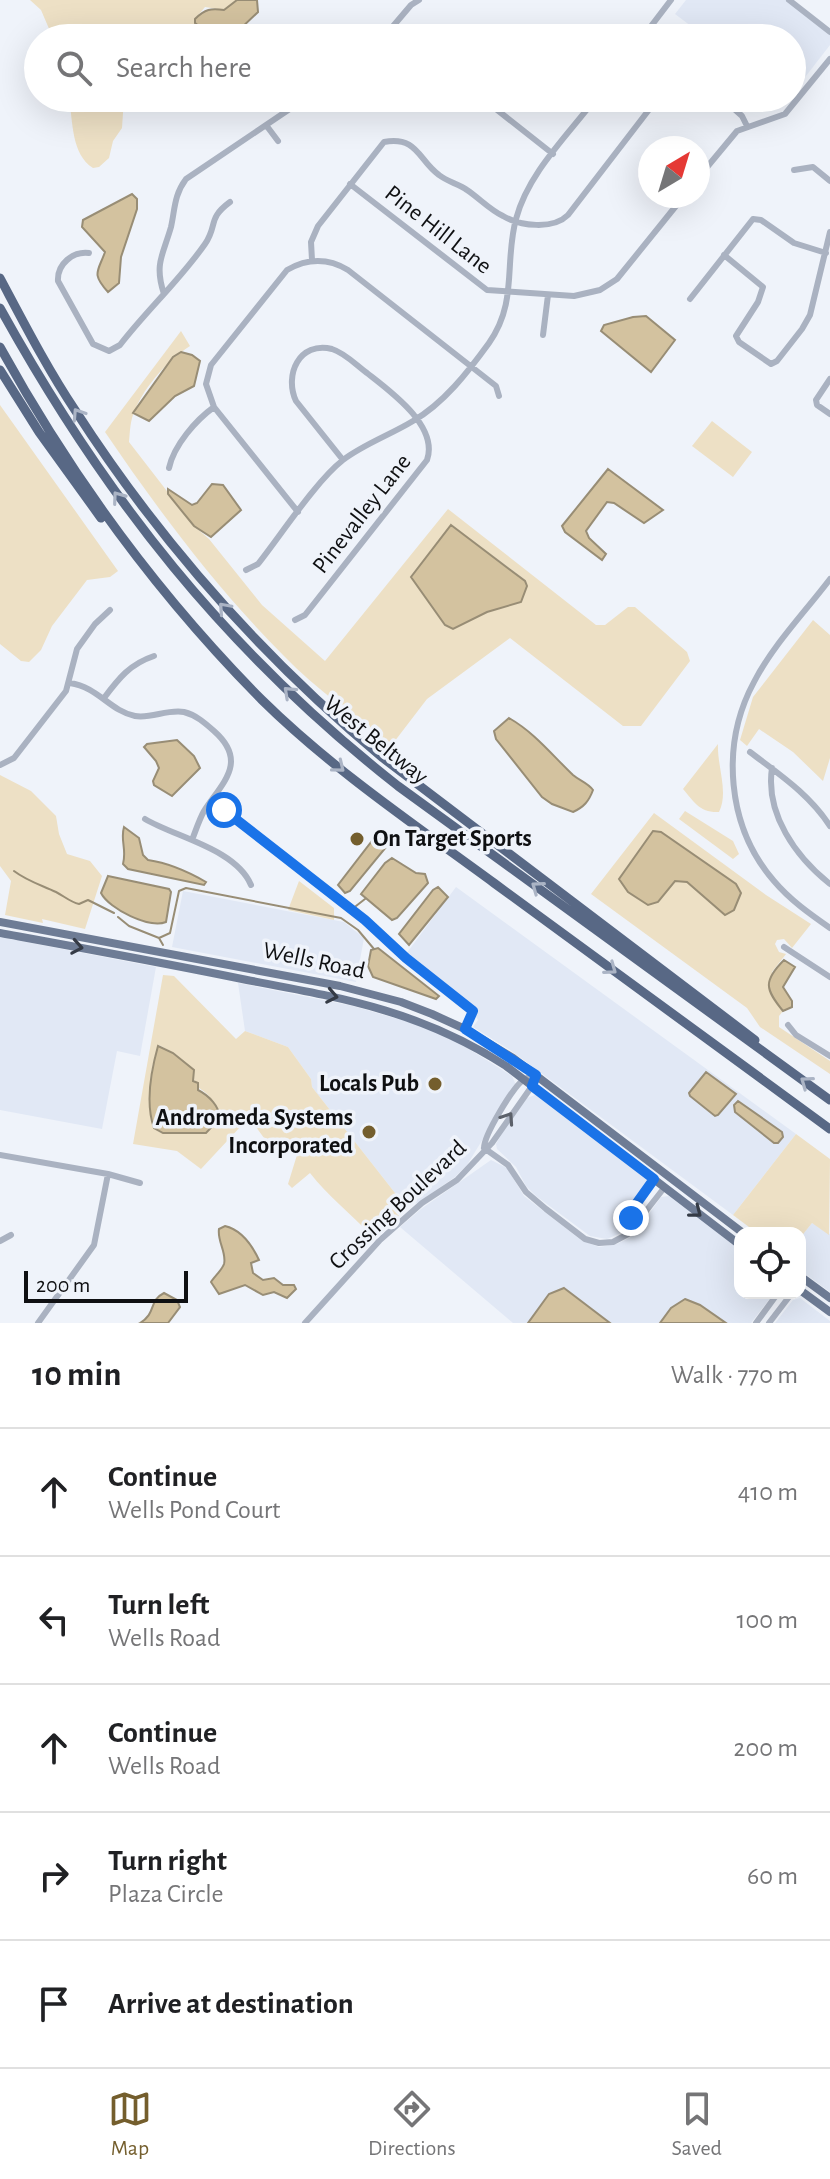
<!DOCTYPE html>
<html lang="en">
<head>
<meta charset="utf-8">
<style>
	body { margin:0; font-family:"Alegreya Sans",sans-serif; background:#f6f6f6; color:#202124 }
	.controls { position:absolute; right:24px; bottom:24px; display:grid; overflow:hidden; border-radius:16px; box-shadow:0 8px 32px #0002 }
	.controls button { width:72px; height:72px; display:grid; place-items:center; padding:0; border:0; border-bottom:2px solid #e0e0e0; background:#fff; color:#202124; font:40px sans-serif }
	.compass { position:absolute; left:638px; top:136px; width:72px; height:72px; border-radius:50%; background:#fff; box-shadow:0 8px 32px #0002; rotate:38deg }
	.scale { position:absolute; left:24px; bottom:20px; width:164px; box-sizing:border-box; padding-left:8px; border:4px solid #0f1012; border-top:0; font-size:22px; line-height:28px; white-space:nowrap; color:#0f1012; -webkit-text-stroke:6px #eff3fa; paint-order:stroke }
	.stop { position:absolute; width:24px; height:24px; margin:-18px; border:6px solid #1a73e8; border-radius:50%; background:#fff }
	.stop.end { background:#1a73e8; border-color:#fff; box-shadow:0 2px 8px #0008 }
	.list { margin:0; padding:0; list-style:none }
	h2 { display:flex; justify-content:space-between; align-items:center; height:104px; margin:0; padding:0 32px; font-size:34px }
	h2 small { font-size:26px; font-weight:400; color:#757577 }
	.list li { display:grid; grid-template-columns:52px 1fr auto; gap:24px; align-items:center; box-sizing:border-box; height:128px; padding:0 32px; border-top:2px solid #e0e0e0 }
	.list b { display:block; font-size:30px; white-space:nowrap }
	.list p { margin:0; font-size:26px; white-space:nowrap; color:#757577 }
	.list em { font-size:26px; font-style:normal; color:#757577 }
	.icon { flex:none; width:44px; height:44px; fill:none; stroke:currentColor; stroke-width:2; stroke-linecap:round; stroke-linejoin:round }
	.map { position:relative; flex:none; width:830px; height:1323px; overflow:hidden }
	.search { position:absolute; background:#fff; box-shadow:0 8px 32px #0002; left:24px; right:24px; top:24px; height:88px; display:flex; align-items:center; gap:20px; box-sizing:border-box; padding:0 28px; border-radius:44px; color:#757577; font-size:30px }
	.sheet { height:744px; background:#fff }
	nav { display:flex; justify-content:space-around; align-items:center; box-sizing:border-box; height:112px; border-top:2px solid #e0e0e0; background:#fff; font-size:22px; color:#757577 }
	nav a { display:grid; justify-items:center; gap:4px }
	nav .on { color:#745e2d }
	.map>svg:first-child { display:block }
	.built { fill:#e1e8f5 }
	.green { fill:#ede0c5; fill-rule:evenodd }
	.water { fill:#d3c29f; stroke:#988d75; stroke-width:2 }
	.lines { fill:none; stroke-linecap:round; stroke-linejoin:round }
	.stream { stroke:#988d75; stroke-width:2 }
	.minor { stroke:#aab2c1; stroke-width:6 }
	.major { stroke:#6e7c95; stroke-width:8 }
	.highway { stroke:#586885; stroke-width:9 }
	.oneway { stroke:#abb4c5 }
	.oneway2 { stroke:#353b46 }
	.oneway3 { stroke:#5c616a }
	.route { stroke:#1a73e8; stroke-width:10 }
	.poi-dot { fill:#745e2d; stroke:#eff3fa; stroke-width:3 }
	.labels { text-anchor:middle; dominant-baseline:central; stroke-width:7; stroke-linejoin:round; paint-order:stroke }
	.street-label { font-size:24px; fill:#0f1012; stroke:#eff3fa }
	.poi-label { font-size:24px; font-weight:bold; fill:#0f1012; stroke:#eff3fa; text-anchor:end }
</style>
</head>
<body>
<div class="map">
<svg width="830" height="1323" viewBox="0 0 830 1323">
	<rect width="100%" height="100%" fill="#eff3fa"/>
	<path class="built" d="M686,0H787L830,34V45L792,94V38H707L675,14Z
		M456,887L796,1134L733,1215L510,1050L473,1027L478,1020L467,1002L406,954Z
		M183,891L344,922L364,938L356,982L172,947Z
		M0,937L156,967L140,1056L117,1051L102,1129L0,1110Z
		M238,983L353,1006L422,1026L461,1044L512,1076L516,1085L467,1165L455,1177L419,1202L406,1207L312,1087L311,1079L288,1047L245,1031Z
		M535,1095L541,1097L647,1179L646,1187L628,1211L627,1227L621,1233L607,1239L590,1236L536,1196L526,1186L516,1167L497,1149L496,1144L507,1125L527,1098Z
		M491,1160L507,1168L524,1196L581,1240L599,1247L617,1244L633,1236L661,1197L669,1196L740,1250V1293H774L751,1323H726L701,1305L685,1299L671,1308L660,1323H610L583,1302L549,1294L528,1323H513L400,1227L421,1209Z
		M812,1223L830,1234V1292L800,1270V1238Z
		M800,1298L830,1321V1323H775L793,1300Z"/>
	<path class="green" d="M30,0H237L224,10L205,7L195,19V23L201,28L218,29L226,38H53L41,10Z
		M69,98H124L122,128L113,141L109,158L99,167L93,168C71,154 73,121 69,98Z
		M181,331L190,346C168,360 145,386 135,410C130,420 130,432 129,442L194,526L209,539L262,605L325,661L448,509L596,625H605L628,607H635L687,652L690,661L641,726H623L510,638L427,699L391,746C356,717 316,689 284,656C216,588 158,510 105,432ZM451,525L525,580L527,586L521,602L487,612L453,629L411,577Z
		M0,405L118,571L110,577L87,580L52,626L41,650L29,662L21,661L0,644Z
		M712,421L752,452L733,477L692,446Z
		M813,620L830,635V758L823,781L793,752L759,729L747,746L740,740L753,697Z
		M718,744C717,767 729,792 719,812C700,813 694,802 683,789Z
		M0,775L31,791L56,816L59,834L67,854L90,861L102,876L85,929L42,919L43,923L5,915L11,881L0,866Z
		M685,811L733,841L739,854L733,859L679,819Z
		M654,813L766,895L811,924L792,948L784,939L777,940L775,944L779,952L786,954L772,972V997L783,1011L779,1016V1027L830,1061V1074L760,1027L747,1008L591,894ZM661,832L725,915L687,882L675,881Z
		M299,881L334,908V920L288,910Z
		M163,975L174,976L236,1039L245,1031L288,1047L311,1079L312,1087L406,1207L391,1225L371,1235C351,1214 328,1196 310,1173L292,1188L288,1184L297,1155L283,1143L272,1149L253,1123L242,1125L201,1169L177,1151L133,1144ZM159,1045L173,1053L194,1070C193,1086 196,1085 207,1094C211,1098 216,1107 219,1113L218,1120L206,1133H161L155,1129C146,1107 149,1066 159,1045Z
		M796,1134L830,1159L829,1235L812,1223L800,1238V1233H757L733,1215Z"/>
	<path class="water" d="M237,0H257L258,12L239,30L235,38H228C216,26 205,33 195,23V19C205,9 211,8 224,10Z
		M132,194L137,199V209L121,257L119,283L108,292C91,273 98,272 105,252L82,227L83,220Z
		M646,316L675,340L651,372L601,331L604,325L633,317Z
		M181,352L192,355L200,361L194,386L175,396L149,421L133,413L173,357Z
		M608,469L663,510L644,523L614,503L607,502L586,531L589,538L606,554L602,560L565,532L562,526Z
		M212,484L223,485L241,510L211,537L194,526L168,494V489L192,505L197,503Z
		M451,525L525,581L527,586L521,602L487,612L453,629L445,625L411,577Z
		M509,718C535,733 552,755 573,775C580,781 588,783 593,790C589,801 584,807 573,812L552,804L542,797L496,739L494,731Z
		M177,740L194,756L200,768L172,796L154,785L153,781L159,768L156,761L144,747L147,744Z
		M124,827L139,838L143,855L148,860C169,863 187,871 206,882L204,885L128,869L123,864C127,849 120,840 124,827Z
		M653,831L661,832L736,884L741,893L734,910L725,915L687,882L675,881L658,902L648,905L628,892L619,879Z
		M375,837L386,841L387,846L350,891L345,893L338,885Z
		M392,858L416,873L425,874L428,883L397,918L392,920L361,894L385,863Z
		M108,876L169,889L171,892L166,922C150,929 109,909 101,893Z
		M438,887L448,897L409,945L399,934L433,890Z
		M378,948L439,996L436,999L373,977L368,966L371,950Z
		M784,960L795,967L783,987L792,1001V1007L783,1011C765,989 763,981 784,960Z
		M158,1046L173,1053L194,1070L193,1081L198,1083V1090C208,1095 221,1107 219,1119L206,1133H163L154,1128C145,1103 151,1071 158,1046Z
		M706,1072L736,1094L718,1115L715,1116L690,1096L689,1093Z
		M738,1101L782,1132L783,1137L778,1143H774L735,1112L734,1105Z
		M225,1226C242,1230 252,1245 259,1260L251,1263L253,1273L263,1280L274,1278L283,1285H294L296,1289L287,1298L274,1292L263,1295L245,1285L219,1294L211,1282C214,1277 222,1270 224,1264C227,1253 217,1241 219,1229Z
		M564,1288L610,1323H528L549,1294Z
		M164,1293L177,1300L180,1307L168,1323H140C157,1313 148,1301 164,1293Z
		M685,1299L700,1305L726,1323H660L671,1308Z"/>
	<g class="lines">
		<path class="stream" d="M14,871C27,881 41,885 56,892C64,896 70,902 79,904L88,900L114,913
			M356,906L365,899
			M118,917L129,926L159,938
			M163,945L159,938L170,933L179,891L186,888L341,918L358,930L374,949"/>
		<path class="minor" d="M789,0L830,32
			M395,24L412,38
			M383,38L411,5L419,0
			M642,38L671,0
			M482,98L553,154
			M722,98L742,116L747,126
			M266,125L278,141
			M794,170L813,167L830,181
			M698,178L737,131L785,114L830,59
			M350,184L487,290L574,296L600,290L617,279L684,196
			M89,253C73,251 57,264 58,281L93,344L109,351L120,345C147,310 180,280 205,244C218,225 207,219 230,202
			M724,255L763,287L758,302L736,336L739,342L771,364L777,361L802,329L810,315L830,232
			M312,260L311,242L318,226L384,142C418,136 418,160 439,175C448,182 459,184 467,190C479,198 490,210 503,216C520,226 553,230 568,215L658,98
			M164,294C154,264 163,255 171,227C175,209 174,195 186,179L306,98
			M690,299L753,219L761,220L794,243L826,253
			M543,335L548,295
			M830,379L816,400L817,405L830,414
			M169,468C174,445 196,420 214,407
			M298,512L214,407L206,384L211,365L287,270C308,258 328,258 348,270L496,386L499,396
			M246,570L258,564C281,535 316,481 343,460C364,444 390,435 413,421C444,403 468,372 489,343C518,302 504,263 516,219C528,173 568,135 596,98
			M830,579C805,612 773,645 754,682C720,745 727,827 774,881C790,900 810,914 830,928
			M295,620L305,615L427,460C439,426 390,391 367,373C356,365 345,353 332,349C299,341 284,375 296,401L343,460
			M70,683C98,687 110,711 135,716C151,719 167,709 184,712C196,715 205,723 214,731C249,762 222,783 204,811C199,820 196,830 192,840
			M104,698C119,678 130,664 154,656
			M750,752C780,775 809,794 830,826
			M0,765L14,758L66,691L77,649L95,624L110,610
			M772,768C765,814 796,857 830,884
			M224,810L365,920L406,958L473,1011L465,1029
			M145,819C175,837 236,849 251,885
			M784,947L830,977
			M788,1025L796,1035L830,1056
			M484,1148L508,1165L526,1192L546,1209L585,1239L599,1243L613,1242L628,1234L664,1188
			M0,1155L108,1174L140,1183
			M633,1228C629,1207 642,1196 654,1179
			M0,1241L11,1235
			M38,1323L94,1245L108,1174
			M305,1323L380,1240L422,1203L457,1180L492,1143L532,1086L536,1075C535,1075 524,1079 523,1080C512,1089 484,1135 484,1148
			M756,1323L778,1293
			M769,1323L792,1293"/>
		<path class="major" d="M0,922L340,986L401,1002L432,1014L465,1029L513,1058L743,1233
			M0,933C82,948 165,963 247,980C343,998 421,1011 506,1066L740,1245
			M800,1276L830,1298
			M800,1290L830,1312"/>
		<path class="highway" d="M0,278C24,323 47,368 75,410C160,542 263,658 383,758L755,1040
			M0,308C105,498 226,651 398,786L830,1100
			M0,347C71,476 158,595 262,700C332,769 415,825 494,883C606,966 718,1048 830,1129
			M0,370L39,432L101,518"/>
	</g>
	<defs><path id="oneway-chevron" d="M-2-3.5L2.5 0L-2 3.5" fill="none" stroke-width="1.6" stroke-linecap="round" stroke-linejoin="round" transform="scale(2)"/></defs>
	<g class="oneway">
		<use href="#oneway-chevron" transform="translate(78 414) rotate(-123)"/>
		<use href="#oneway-chevron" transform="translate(118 497) rotate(-126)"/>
		<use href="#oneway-chevron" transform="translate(224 608) rotate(-132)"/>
		<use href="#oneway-chevron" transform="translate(289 692) rotate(-137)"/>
		<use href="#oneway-chevron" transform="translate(339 767) rotate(39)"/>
		<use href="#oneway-chevron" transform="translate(537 887) rotate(-144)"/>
		<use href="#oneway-chevron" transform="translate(611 969) rotate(36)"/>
		<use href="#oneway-chevron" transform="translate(806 1082) rotate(-144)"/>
	</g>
	<g class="oneway2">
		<use href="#oneway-chevron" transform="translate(77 947) rotate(10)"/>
		<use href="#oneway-chevron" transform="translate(332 996) rotate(11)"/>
		<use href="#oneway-chevron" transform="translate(696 1212) rotate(38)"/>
	</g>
	<use class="oneway3" href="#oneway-chevron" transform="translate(508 1118) rotate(-56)"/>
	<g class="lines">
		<path class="route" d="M224,810L365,920L406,958L473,1011L465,1029L536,1075L532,1086L654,1179L634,1207L631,1218"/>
	</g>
	<g class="poi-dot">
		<circle cx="357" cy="839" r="8"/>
		<circle cx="435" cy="1084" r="8"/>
		<circle cx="369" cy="1132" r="8"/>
	</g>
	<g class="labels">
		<g class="street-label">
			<text transform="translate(438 230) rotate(38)">Pine Hill Lane</text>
			<text transform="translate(362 514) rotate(-52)">Pinevalley Lane</text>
			<text transform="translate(376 740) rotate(39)">West Beltway</text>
			<text transform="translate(314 961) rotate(12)">Wells Road</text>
			<text transform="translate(398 1205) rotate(-43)">Crossing Boulevard</text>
		</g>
		<g class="poi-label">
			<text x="373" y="839" text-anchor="start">On Target Sports</text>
			<text x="419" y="1084">Locals Pub</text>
			<text x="353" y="1118">Andromeda Systems<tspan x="353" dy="28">Incorporated</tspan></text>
		</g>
	</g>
</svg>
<div class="controls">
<button><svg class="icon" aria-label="locate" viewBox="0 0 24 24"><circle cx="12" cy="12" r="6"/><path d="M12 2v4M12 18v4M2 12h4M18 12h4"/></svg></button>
</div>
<svg class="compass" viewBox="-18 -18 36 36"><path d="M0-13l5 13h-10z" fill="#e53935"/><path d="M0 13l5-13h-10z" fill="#757577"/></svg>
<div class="scale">200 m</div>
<div class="stop" style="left:224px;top:810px"></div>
<div class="stop end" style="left:631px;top:1218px"></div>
<div class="search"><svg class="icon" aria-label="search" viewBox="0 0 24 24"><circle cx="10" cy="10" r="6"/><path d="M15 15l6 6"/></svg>Search here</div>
</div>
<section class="sheet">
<h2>10 min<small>Walk · 770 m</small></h2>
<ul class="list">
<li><svg class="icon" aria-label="ahead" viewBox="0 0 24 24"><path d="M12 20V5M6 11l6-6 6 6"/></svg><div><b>Continue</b><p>Wells Pond Court</p></div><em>410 m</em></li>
<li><svg class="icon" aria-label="left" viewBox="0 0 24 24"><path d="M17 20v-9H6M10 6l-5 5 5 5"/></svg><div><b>Turn left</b><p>Wells Road</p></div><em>100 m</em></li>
<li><svg class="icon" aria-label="ahead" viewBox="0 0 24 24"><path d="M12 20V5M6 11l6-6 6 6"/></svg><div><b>Continue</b><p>Wells Road</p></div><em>200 m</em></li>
<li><svg class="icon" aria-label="right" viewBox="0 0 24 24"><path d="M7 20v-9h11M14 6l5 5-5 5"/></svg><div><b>Turn right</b><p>Plaza Circle</p></div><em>60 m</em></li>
<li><svg class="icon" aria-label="arrive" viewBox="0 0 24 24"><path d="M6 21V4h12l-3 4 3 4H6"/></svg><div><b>Arrive at destination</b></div></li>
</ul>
</section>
<nav>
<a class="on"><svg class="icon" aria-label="map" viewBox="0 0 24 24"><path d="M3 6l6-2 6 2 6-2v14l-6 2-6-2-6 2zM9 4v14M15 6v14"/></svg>Map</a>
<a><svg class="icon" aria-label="directions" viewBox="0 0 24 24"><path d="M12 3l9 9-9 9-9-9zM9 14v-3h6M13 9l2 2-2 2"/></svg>Directions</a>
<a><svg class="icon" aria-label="saved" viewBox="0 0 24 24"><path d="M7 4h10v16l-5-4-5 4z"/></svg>Saved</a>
</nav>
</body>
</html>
